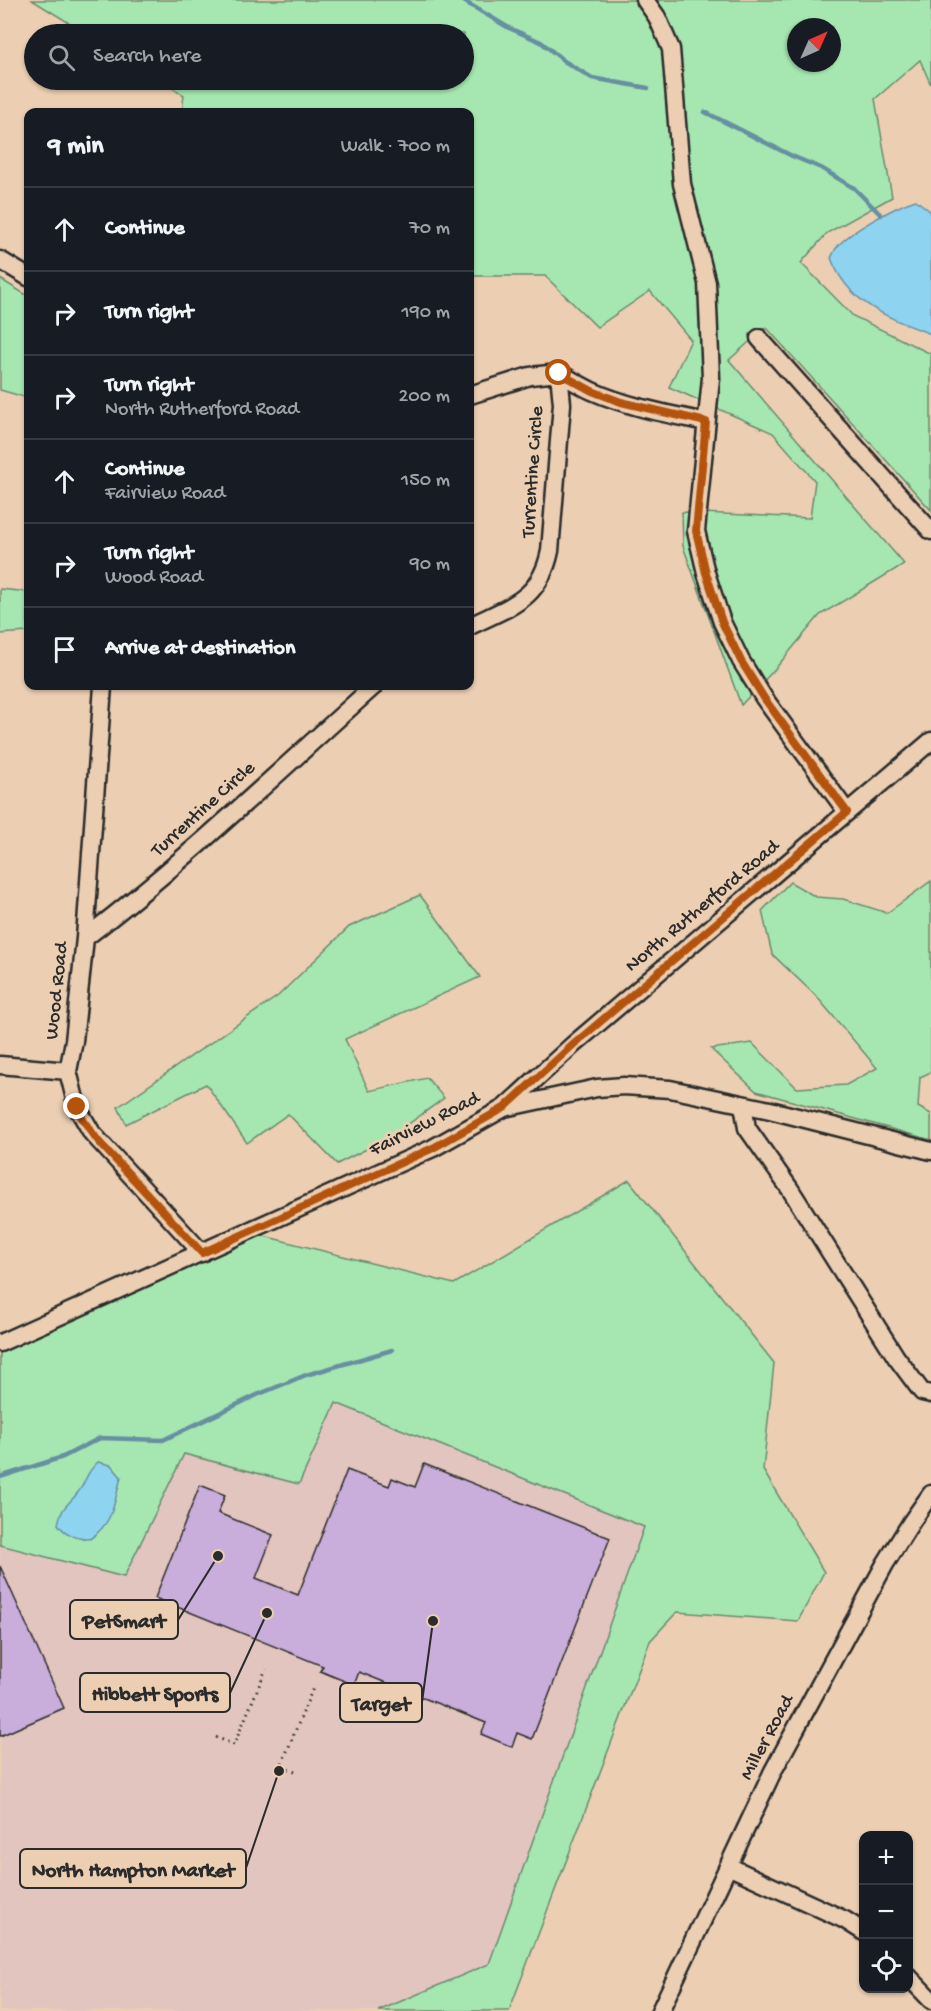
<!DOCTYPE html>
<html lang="en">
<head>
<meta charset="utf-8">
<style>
	body { margin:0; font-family:"Gochi Hand",sans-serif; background:#242831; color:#f1f3f6 }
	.controls { position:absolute; right:18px; bottom:18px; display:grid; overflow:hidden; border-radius:12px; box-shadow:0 2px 4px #0004 }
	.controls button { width:54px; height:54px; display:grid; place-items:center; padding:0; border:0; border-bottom:2px solid #363941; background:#171b24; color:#f1f3f6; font:30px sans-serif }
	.compass { position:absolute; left:787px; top:18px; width:54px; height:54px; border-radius:50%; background:#171b24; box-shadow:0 2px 4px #0004; rotate:45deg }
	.stop { position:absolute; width:18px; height:18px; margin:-14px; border:4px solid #b45309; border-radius:50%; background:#fff }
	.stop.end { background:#b45309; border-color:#fff; box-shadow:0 2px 6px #0008 }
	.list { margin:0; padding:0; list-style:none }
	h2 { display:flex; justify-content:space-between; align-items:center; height:78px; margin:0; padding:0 24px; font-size:26px }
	h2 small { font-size:20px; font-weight:400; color:#9ea1a6 }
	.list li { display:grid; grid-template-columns:39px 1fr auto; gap:18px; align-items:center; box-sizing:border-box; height:84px; padding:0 24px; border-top:2px solid #363941 }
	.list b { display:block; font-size:22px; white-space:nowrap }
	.list p { margin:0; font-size:20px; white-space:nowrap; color:#9ea1a6 }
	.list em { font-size:20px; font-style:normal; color:#9ea1a6 }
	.icon { flex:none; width:33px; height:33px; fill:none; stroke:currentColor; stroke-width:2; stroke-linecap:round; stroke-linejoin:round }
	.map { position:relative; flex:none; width:931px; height:2011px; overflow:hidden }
	.search { position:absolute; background:#171b24; box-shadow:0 2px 4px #0004; left:24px; top:24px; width:450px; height:66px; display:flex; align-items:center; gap:15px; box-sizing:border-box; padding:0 21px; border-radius:33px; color:#9ea1a6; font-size:22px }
	.panel { position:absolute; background:#171b24; box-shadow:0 2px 4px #0004; left:24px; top:108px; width:450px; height:582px; border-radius:12px }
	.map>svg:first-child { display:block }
	.built { fill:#e2c5bf }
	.green { fill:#a6e7b1; stroke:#68896e; stroke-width:1.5; fill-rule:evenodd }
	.water { fill:#8ed3f0; stroke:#6690a1; stroke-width:1.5 }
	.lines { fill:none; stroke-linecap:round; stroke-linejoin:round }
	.stream { stroke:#6690a1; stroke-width:4.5 }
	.building { fill:#c9adda; stroke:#2b2b2b; stroke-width:1.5 }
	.minor-casing { stroke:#2b2b2b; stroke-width:21 }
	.path { stroke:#2b2b2b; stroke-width:3; stroke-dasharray:1.5 4.5; stroke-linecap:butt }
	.minor { stroke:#eccfb3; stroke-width:16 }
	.route { stroke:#b45309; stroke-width:8 }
	.labels { text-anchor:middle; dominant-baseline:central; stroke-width:6; stroke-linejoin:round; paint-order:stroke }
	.street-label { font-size:20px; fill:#2b2b2b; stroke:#eccfb3 }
	.leader { fill:none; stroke:#2b2b2b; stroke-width:2 }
	.callout-dot { fill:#2b2b2b; stroke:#eccfb3; stroke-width:2 }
	.callout { fill:#eccfb3; stroke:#2b2b2b; stroke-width:2 }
	.callout-label { font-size:21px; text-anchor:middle; font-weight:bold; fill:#2b2b2b }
</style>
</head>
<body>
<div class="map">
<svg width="931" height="2011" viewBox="0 0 931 2011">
	<rect width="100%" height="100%" fill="#eccfb3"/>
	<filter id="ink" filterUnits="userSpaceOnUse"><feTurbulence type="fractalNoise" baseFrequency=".0167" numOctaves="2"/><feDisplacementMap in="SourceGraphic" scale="12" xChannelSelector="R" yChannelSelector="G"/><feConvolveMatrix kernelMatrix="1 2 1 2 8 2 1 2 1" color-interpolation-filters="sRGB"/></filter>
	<g filter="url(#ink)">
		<path class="built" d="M336,1403L644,1527L489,1964L378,2011H0V1545L124,1577L184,1454L299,1484Z"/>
		<path class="green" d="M32,0H931V85L920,60L875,99L892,197L827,233L801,263L853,316L931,354V510L766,327L729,360L904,564L820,615L775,669L741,705L683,546L682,512L810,518L815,481L773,433L669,387L691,340L650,291L597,327L545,276H470V112H182L184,95L159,80H464V34H87ZM796,27H832V63H796Z
			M0,279L28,296V398L0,390Z
			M0,589L28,592V632L0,634Z
			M931,881V1072L920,1077L918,1107L931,1114V1140L756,1091L711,1049L752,1043L797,1088L846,1085L877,1068L817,997L772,954L762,911L790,882L816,897L843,899L887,913Z
			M420,895L480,977L345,1039L369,1091L427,1078L444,1098L392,1136L337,1164L288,1114L247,1143L206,1084L126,1124L118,1107L278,996L349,927Z
			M629,1180L774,1363L763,1470L824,1572L798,1621L677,1612L650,1641L509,2011H378L489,1964L644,1527L336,1403L299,1484L184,1454L124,1577L0,1545V1346L256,1234L454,1284Z"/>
		<path class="water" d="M916,200L931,212V334C889,318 848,304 831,258C833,254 835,249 838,246C849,232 898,205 916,200Z
			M98,1462L111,1465L121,1477C114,1503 114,1522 90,1539C76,1537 66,1536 58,1524C61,1506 70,1504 79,1491C87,1480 86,1472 98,1462Z"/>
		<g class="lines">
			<path class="stream" d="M462,0L509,28L541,42L564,61L592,78L648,88
				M705,112L792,156L821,168L854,188L881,215
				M0,1477L63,1457L100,1438L163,1440L257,1395L306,1375L392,1350"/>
		</g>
		<path class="building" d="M424,1464L610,1538L532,1739L517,1733L512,1747L481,1734L486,1723L359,1672L354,1685L320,1671L323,1666L155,1598L200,1485L225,1495L218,1513L273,1535L256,1578L298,1595L347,1470L389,1486L392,1478L415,1487Z
			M0,1566L64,1708L0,1736Z"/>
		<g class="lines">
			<defs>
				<path id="minor" d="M645,0L657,17L671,49L682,184L707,283L711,378L696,531L706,573L722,622L741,661L764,698L847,812
					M0,260L28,277
					M759,338L931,531
					M559,373C570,379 581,386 592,391C628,407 668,414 706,422
					M470,395L530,376L559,373L562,404L550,551C540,600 510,606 470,626
					M103,686L85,938L74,1041L68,1071L77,1107L92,1133L202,1253
					M85,938C187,860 279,771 374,686
					M0,1065L68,1071
					M743,1105L747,1128L790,1189L896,1357L922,1392L931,1394
					M504,1108L574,1044L931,741
					M0,1343L433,1148L504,1108L597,1088L624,1086L670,1089L770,1110L931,1151
					M728,1866L845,1920L864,1932
					M908,1976L931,2000
					M660,2011L773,1771L885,1564L912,1521L931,1494"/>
			</defs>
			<use href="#minor" class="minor-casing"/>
			<path class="path" d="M216,1737L234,1745L266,1669
				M295,1771L281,1766L313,1688"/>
			<use href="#minor" class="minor"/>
		</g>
	</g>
	<g class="lines" filter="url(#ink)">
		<path class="route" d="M77,1107L83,1120L99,1142L202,1253L433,1148L504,1108L574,1044L847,812L764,698L741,661L722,622L706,573L696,531L706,422L621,402L592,391L559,373"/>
	</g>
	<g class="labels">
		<g class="street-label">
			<text transform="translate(534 472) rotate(-86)">Turrentine Circle</text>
			<text transform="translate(204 810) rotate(-42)">Turrentine Circle</text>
			<text transform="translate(703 907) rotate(-40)">North Rutherford Road</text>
			<text transform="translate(58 991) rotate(-84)">Wood Road</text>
			<text transform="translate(425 1125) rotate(-27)">Fairview Road</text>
			<text transform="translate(768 1738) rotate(-62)">Miller Road</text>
		</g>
	</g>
	<path class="leader" d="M218 1556L178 1620M267 1613L230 1693M433 1621L422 1702M279 1771L246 1868"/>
	<g class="callout-dot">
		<circle cx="218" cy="1556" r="6"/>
		<circle cx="267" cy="1613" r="6"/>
		<circle cx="433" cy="1621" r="6"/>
		<circle cx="279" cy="1771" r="6"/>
	</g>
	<g class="callout">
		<rect x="70" y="1600" width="108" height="39" rx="6"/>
		<rect x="80" y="1673" width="150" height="39" rx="6"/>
		<rect x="340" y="1683" width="82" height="39" rx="6"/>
		<rect x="20" y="1849" width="226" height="39" rx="6"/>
	</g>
	<g class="callout-label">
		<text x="124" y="1627">PetSmart</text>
		<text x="155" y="1700">Hibbett Sports</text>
		<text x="381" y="1710">Target</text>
		<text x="133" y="1876">North Hampton Market</text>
	</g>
</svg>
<div class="controls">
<button>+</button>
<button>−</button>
<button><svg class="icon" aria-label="locate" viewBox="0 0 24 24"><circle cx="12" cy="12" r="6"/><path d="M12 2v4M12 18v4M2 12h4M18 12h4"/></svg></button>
</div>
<svg class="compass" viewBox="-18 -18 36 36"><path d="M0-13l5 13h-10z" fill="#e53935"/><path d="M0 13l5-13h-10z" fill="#9ea1a6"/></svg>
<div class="stop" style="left:559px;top:373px"></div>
<div class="stop end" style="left:77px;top:1107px"></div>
<div class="search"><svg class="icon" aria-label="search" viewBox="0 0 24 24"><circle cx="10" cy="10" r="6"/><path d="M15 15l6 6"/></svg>Search here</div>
<section class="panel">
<h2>9 min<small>Walk · 700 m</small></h2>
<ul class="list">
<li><svg class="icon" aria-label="ahead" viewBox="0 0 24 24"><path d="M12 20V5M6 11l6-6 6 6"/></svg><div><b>Continue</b></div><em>70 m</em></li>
<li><svg class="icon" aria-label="right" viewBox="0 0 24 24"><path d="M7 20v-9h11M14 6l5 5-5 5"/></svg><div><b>Turn right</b></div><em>190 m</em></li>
<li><svg class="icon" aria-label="right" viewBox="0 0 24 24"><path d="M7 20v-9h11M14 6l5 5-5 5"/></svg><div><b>Turn right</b><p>North Rutherford Road</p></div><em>200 m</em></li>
<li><svg class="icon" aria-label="ahead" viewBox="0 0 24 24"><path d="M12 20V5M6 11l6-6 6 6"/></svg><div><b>Continue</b><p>Fairview Road</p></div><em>150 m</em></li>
<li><svg class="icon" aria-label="right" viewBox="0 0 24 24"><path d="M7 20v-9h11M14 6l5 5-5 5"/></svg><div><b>Turn right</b><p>Wood Road</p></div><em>90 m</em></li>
<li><svg class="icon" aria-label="arrive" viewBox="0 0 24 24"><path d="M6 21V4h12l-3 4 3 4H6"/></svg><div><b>Arrive at destination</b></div></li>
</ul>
</section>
</div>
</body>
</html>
